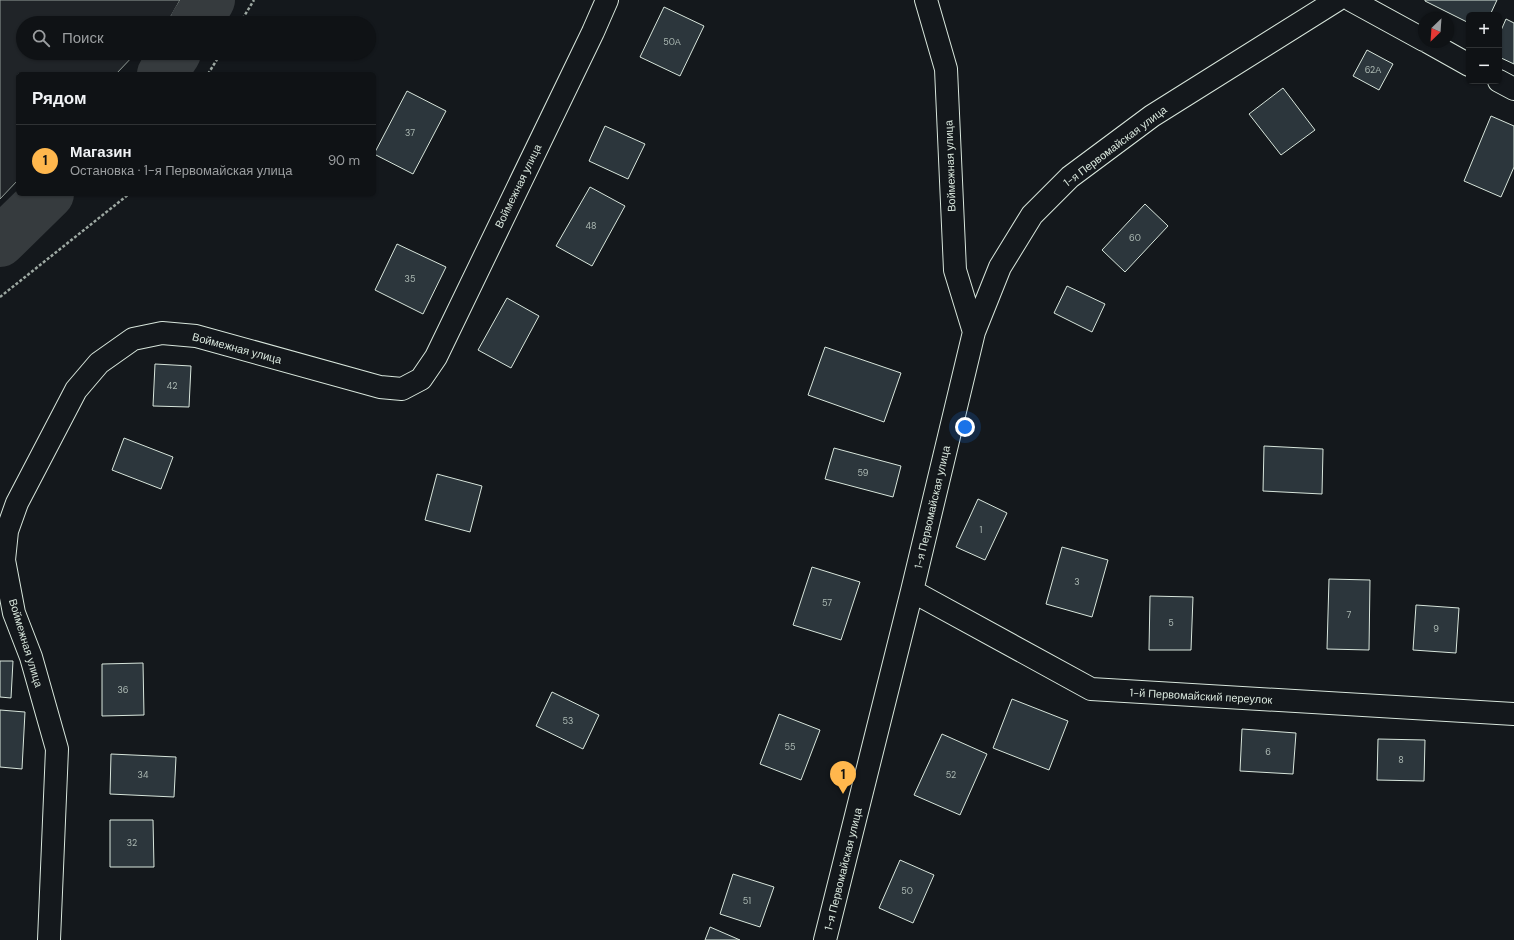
<!DOCTYPE html>
<html lang="ru">
<head>
<meta charset="utf-8">
<style>
	body { margin:0; font-family:"DM Sans",sans-serif; background:#1d2022; color:#f1f3f6 }
	.controls { position:absolute; right:12px; top:12px; display:grid; overflow:hidden; border-radius:6px; box-shadow:0 1px 3px #0004 }
	.controls button { width:36px; height:36px; display:grid; place-items:center; padding:0; border:0; border-bottom:1px solid #2f3234; background:#0f1215; color:#f1f3f6; font:20px sans-serif }
	.compass { position:absolute; left:1418px; top:12px; width:36px; height:36px; border-radius:50%; background:#0f1215; box-shadow:0 1px 3px #0004; rotate:205deg }
	.you { position:absolute; left:965px; top:427px; width:14px; height:14px; margin:-10px; border:3px solid #fff; border-radius:50%; background:#1a73e8; box-shadow:0 0 0 6px #1a73e833 }
	.badge { display:grid; place-items:center; width:26px; height:26px; border-radius:50%; background:#ffb74d; color:#111; font-size:13px; font-weight:700 }
	.pin { position:absolute; translate:-50% -33px; filter:drop-shadow(0 1px 2px #0008) }
	.pin::after { content:''; position:absolute; top:21px; width:14px; height:12px; background:inherit; clip-path:polygon(0 0,100% 0,50% 100%) }
	.list { margin:0; padding:0; list-style:none }
	h2 { display:flex; justify-content:space-between; align-items:center; height:52px; margin:0; padding:0 16px; font-size:17px }
	h2 small { font-size:13px; font-weight:400; color:#9b9ea0 }
	.list li { display:grid; grid-template-columns:26px 1fr auto; gap:12px; align-items:center; box-sizing:border-box; height:72px; padding:0 16px; border-top:1px solid #2f3234 }
	.list b { display:block; font-size:15px; white-space:nowrap }
	.list p { margin:0; font-size:13px; white-space:nowrap; color:#9b9ea0 }
	.list em { font-size:13px; font-style:normal; color:#9b9ea0 }
	.icon { flex:none; width:22px; height:22px; fill:none; stroke:currentColor; stroke-width:2; stroke-linecap:round; stroke-linejoin:round }
	.map { position:relative; flex:none; width:1514px; height:940px; overflow:hidden }
	.search { position:absolute; background:#0f1215; box-shadow:0 1px 3px #0004; left:16px; top:16px; width:360px; height:44px; display:flex; align-items:center; gap:10px; box-sizing:border-box; padding:0 14px; border-radius:22px; color:#9b9ea0; font-size:15px }
	.panel { position:absolute; background:#0f1215; box-shadow:0 1px 3px #0004; left:16px; top:72px; width:360px; height:124px; border-radius:6px }
	.map>svg:first-child { display:block }
	.green { fill:#202428; stroke:#939e99 }
	.lines { fill:none; stroke-linecap:round; stroke-linejoin:round }
	.river { stroke:#363b3e; stroke-width:50 }
	.building { fill:#2c363c; stroke:#d8e6dc }
	.minor-casing { stroke:#d8e6dc; stroke-width:24 }
	.path { stroke:#9da8a2; stroke-width:2.5; stroke-dasharray:3 2; stroke-linecap:butt }
	.minor { stroke:#14181c; stroke-width:22 }
	.labels { text-anchor:middle; dominant-baseline:central; stroke-width:3; stroke-linejoin:round; paint-order:stroke }
	.number-label { font-size:9px; fill:#adbab4 }
	.street-label { font-size:11px; fill:#d8e6dc; stroke:#14181c }
</style>
</head>
<body>
<div class="map">
<svg width="1514" height="940" viewBox="0 0 1514 940">
	<rect width="100%" height="100%" fill="#14181c"/>
	<path class="green" d="M0,0H180L171,16L164,23H23V53H136L116,74H18V180L0,199Z"/>
	<g class="lines">
		<path class="river" d="M195,23L210,0
			M162,74L176,53
			M0,242L49,194"/>
	</g>
	<path class="building" d="M1425,0H1497L1490,15H1469V23L1425,1Z
		M664,7L704,26L680,76L640,57Z
		M1506,19L1514,23V64L1499,57V35Z
		M1367,50L1393,64L1379,90L1353,76Z
		M1283,88L1315,130L1281,155L1249,114Z
		M407,91L446,111L413,174L374,154Z
		M1491,116L1514,126V167L1501,197L1464,181Z
		M605,126L645,144L628,179L589,161Z
		M590,187L625,206L592,266L556,246Z
		M1145,204L1168,226L1125,272L1102,250Z
		M397,244L446,267L423,314L375,290Z
		M1067,286L1105,304L1092,332L1054,313Z
		M507,298L539,316L511,368L478,350Z
		M825,347L901,373L884,422L808,395Z
		M155,364L191,366L189,407L153,406Z
		M124,438L173,457L161,489L112,470Z
		M1264,446L1323,449L1322,494L1263,491Z
		M834,448L901,466L893,497L825,479Z
		M437,474L482,486L470,532L425,520Z
		M978,499L1007,513L985,560L956,547Z
		M1062,547L1108,560L1092,617L1046,604Z
		M812,567L860,582L841,640L793,625Z
		M1329,579L1370,580L1369,650L1327,649Z
		M1150,596L1193,597L1191,650H1149Z
		M1416,605L1459,608L1456,653L1413,650Z
		M0,661H13L11,698L0,697Z
		M143,663L144,715L102,716V664Z
		M552,692L599,715L583,749L536,726Z
		M1012,699L1068,721L1049,770L993,748Z
		M0,710L25,712L22,769L0,767Z
		M779,714L820,730L801,780L760,764Z
		M1242,729L1296,733L1293,774L1240,771Z
		M942,734L987,754L960,815L914,795Z
		M1378,739L1425,740L1424,781L1377,780Z
		M111,754L176,757L174,797L110,794Z
		M110,820H153L154,867H110Z
		M900,860L934,875L913,923L879,908Z
		M733,874L774,887L760,927L720,914Z
		M710,927L740,940H705Z"/>
	<g class="lines">
		<defs>
			<path id="minor" d="M926,0L946,69L955,270L974,332
				M1351,0L1424,40
				M1428,42L1469,65
				M1499,81L1514,89
				M912,591L1091,689L1514,714
				M49,940L57,749L31,657L14,613L4,560L7,531L17,503L76,390L99,363L133,339L162,333L196,336L380,387L402,389L421,379L436,357L593,32L607,0
				M825,940L912,591L974,332L1000,267L1032,215L1070,177L1152,116L1337,0"/>
		</defs>
		<use href="#minor" class="minor-casing"/>
		<path class="path" d="M240,23L254,0
			M208,74L221,53
			M0,297L129,194"/>
		<use href="#minor" class="minor"/>
	</g>
	<g class="labels">
		<g class="number-label">
			<text x="672" y="42">50А</text>
			<text x="1373" y="70">62А</text>
			<text x="410" y="133">37</text>
			<text x="591" y="226">48</text>
			<text x="1135" y="238">60</text>
			<text x="410" y="279">35</text>
			<text x="172" y="386">42</text>
			<text x="863" y="473">59</text>
			<text x="981" y="530">1</text>
			<text x="1077" y="582">3</text>
			<text x="827" y="603">57</text>
			<text x="1349" y="615">7</text>
			<text x="1171" y="623">5</text>
			<text x="1436" y="629">9</text>
			<text x="123" y="690">36</text>
			<text x="568" y="721">53</text>
			<text x="790" y="747">55</text>
			<text x="1268" y="752">6</text>
			<text x="1401" y="760">8</text>
			<text x="143" y="775">34</text>
			<text x="951" y="775">52</text>
			<text x="132" y="843">32</text>
			<text x="907" y="891">50</text>
			<text x="747" y="901">51</text>
		</g>
		<g class="street-label">
			<text transform="translate(1115 146) rotate(-37)">1-я Первомайская улица</text>
			<text transform="translate(950 166) rotate(-92)">Воймежная улица</text>
			<text transform="translate(518 186) rotate(-64)">Воймежная улица</text>
			<text transform="translate(237 348) rotate(15)">Воймежная улица</text>
			<text transform="translate(932 507) rotate(-77)">1-я Первомайская улица</text>
			<text transform="translate(26 643) rotate(73)">Воймежная улица</text>
			<text transform="translate(1201 696) rotate(3)">1-й Первомайский переулок</text>
			<text transform="translate(843 869) rotate(-76)">1-я Первомайская улица</text>
		</g>
	</g>
</svg>
<div class="controls">
<button>+</button>
<button>−</button>
</div>
<svg class="compass" viewBox="-18 -18 36 36"><path d="M0-13l5 13h-10z" fill="#e53935"/><path d="M0 13l5-13h-10z" fill="#9b9ea0"/></svg>
<div class="you"></div>
<div class="pin badge" style="left:843px;top:794px">1</div>
<div class="search"><svg class="icon" aria-label="search" viewBox="0 0 24 24"><circle cx="10" cy="10" r="6"/><path d="M15 15l6 6"/></svg>Поиск</div>
<section class="panel">
<h2>Рядом<small></small></h2>
<ul class="list">
<li><span class="badge">1</span><div><b>Магазин</b><p>Остановка · 1-я Первомайская улица</p></div><em>90 m</em></li>
</ul>
</section>
</div>
</body>
</html>
